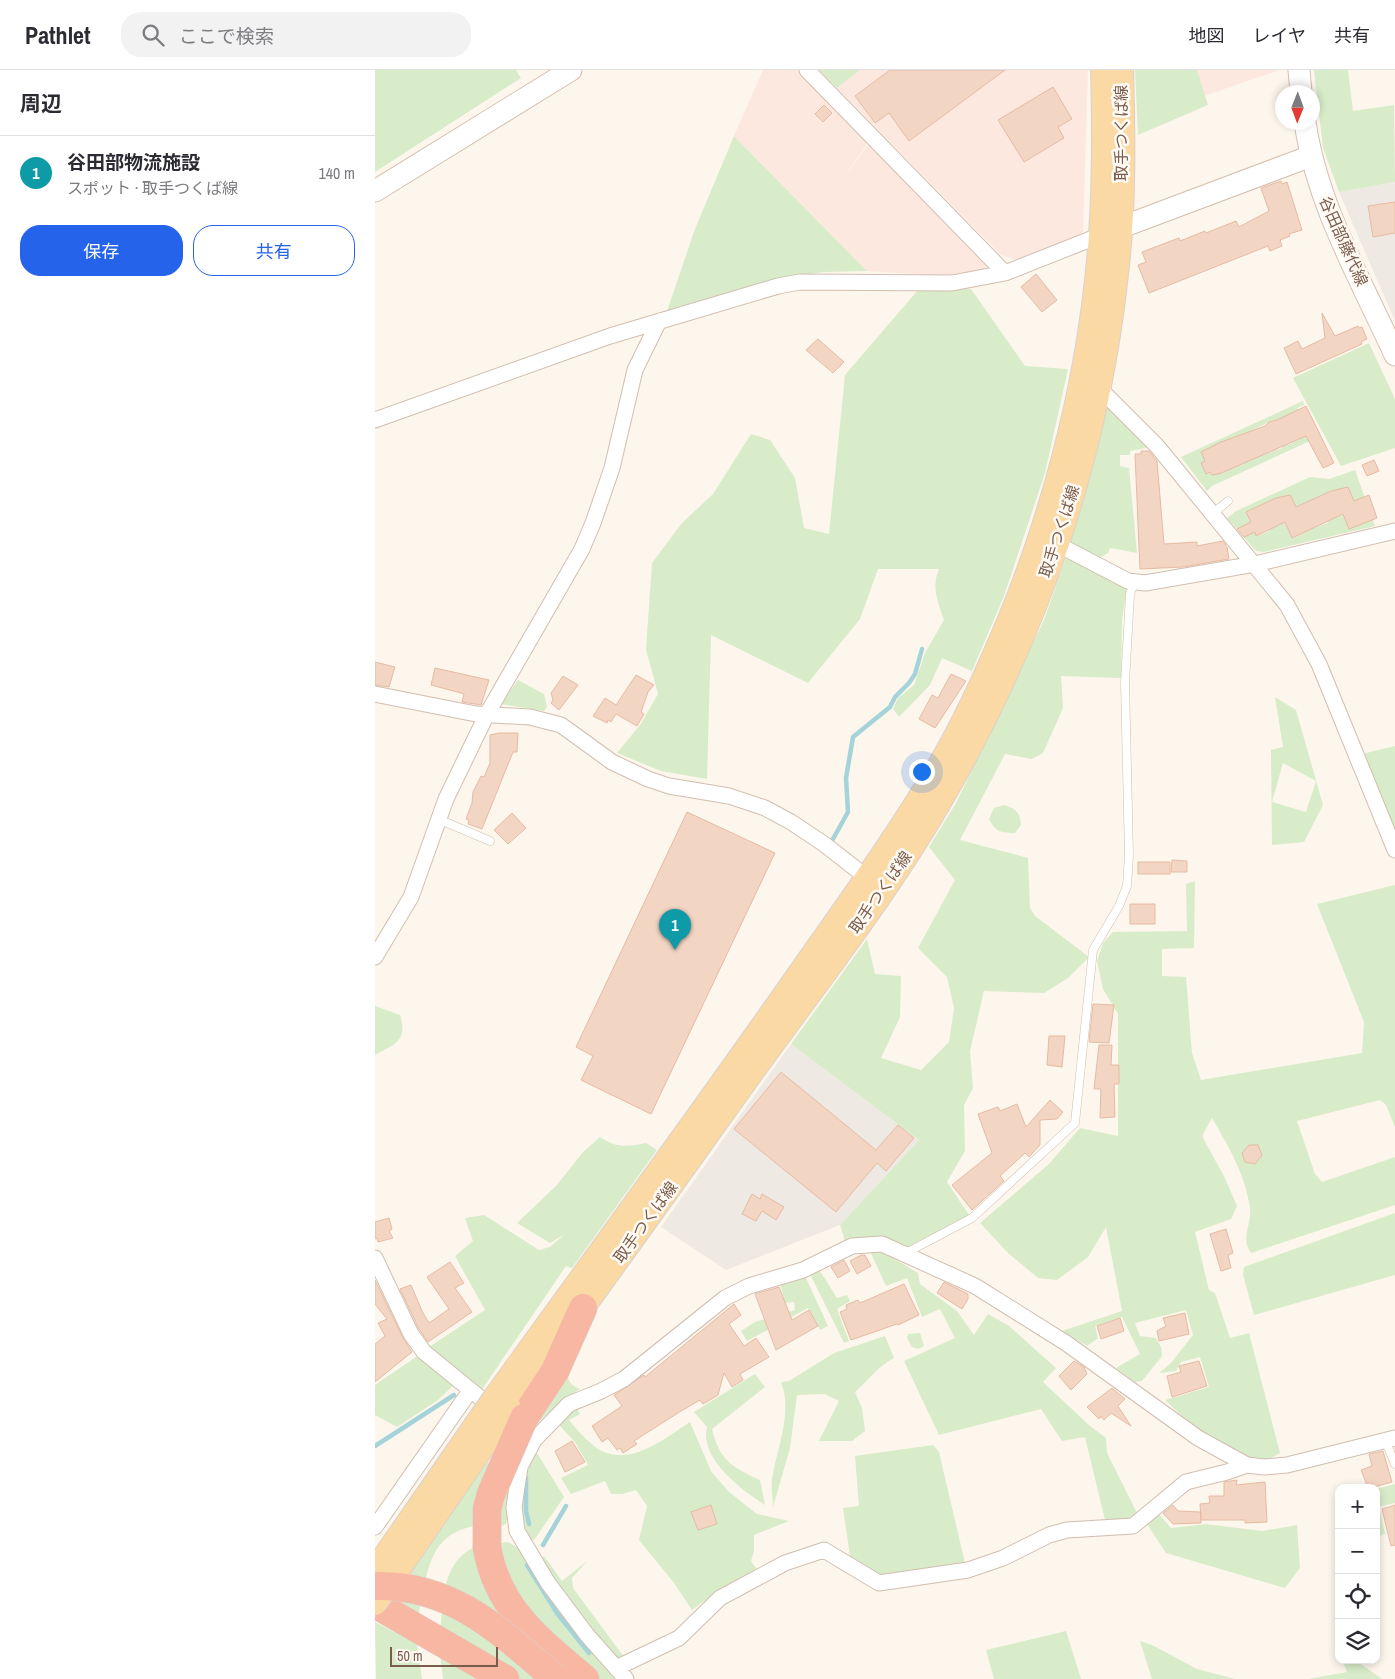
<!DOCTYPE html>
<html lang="ja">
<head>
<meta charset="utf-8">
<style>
	body { margin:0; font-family:"Archivo Narrow","Noto Sans JP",sans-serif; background:#f2f2f3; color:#2b2b33 }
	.controls { position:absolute; right:15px; bottom:15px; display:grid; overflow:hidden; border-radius:10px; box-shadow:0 2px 8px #0003 }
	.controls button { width:45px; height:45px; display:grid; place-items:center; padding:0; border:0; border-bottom:1px solid #e1e1e2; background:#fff; color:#2b2b33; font:25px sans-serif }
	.compass { position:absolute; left:900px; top:15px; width:45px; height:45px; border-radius:50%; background:#fff; box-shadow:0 2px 8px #0003; rotate:181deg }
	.scale { position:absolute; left:15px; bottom:12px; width:108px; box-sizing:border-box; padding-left:5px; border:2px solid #7a5c4d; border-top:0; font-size:14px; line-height:18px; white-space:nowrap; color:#7a5c4d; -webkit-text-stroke:4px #fffaf3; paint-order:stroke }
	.you { position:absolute; left:546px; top:701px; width:18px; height:18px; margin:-12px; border:4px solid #fff; border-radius:50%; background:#1a73e8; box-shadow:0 0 0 8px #1a73e833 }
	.badge { display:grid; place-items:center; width:32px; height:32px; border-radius:50%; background:#2563eb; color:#fff; font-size:16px; font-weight:700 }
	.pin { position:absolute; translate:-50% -41px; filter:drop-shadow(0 1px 2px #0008) }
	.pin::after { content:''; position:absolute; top:26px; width:18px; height:15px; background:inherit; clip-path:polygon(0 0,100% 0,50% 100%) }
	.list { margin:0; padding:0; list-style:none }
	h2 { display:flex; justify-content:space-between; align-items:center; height:65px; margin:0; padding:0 20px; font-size:21px }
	h2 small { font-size:16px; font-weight:400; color:#7c7c81 }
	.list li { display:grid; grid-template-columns:32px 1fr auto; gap:15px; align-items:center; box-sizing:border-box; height:75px; padding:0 20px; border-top:1px solid #e1e1e2 }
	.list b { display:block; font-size:19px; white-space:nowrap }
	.list p { margin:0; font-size:16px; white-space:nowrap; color:#7c7c81 }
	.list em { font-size:16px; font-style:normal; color:#7c7c81 }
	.actions { display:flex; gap:10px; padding:15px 20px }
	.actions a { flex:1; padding:11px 0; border:1px solid #2563eb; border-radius:20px; text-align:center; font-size:18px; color:#2563eb }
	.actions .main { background:#2563eb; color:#fff }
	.icon { flex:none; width:28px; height:28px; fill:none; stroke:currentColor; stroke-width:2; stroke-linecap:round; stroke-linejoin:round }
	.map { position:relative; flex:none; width:1020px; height:1609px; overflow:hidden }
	header { display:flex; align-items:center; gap:30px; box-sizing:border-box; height:70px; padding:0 25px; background:#fff; border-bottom:1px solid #e1e1e2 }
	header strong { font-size:24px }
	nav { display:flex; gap:28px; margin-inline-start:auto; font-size:18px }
	.search { width:350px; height:45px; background:#f2f2f3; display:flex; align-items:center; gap:12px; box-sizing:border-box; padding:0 18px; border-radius:20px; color:#7c7c81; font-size:19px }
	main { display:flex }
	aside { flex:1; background:#fff }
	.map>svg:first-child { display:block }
	.commercial { fill:#fde8e0 }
	.industrial { fill:#efe9e4 }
	.green { fill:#d8ecc9; fill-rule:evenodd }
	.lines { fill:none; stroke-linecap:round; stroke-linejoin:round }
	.stream { stroke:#a5d3da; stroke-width:4.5 }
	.building { fill:#f3d5c3; stroke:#e6bba3 }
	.lane-casing { stroke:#d1beb0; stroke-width:9 }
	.street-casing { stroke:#d1beb0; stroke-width:17 }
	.secondary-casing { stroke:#d6c0b0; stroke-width:23 }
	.primary-casing { stroke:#dad1cd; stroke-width:26 }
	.highway-casing { stroke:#dad1cd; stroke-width:29 }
	.lane { stroke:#fff; stroke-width:8 }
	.street { stroke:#fff; stroke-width:15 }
	.secondary { stroke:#fff; stroke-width:21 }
	.primary { stroke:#fbd9a5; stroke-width:24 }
	.highway { stroke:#f7b7a3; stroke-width:28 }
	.primary-bridge-casing { stroke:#dad1cd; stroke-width:26; stroke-linecap:butt }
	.highway-bridge-casing { stroke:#dad1cd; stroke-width:29; stroke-linecap:butt }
	.primary-bridge { stroke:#fbd9a5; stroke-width:24 }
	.highway-bridge { stroke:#f7b7a3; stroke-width:28 }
	.labels { text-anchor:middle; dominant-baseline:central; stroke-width:5; stroke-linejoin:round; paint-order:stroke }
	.street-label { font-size:16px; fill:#7a5c4d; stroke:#fffaf3 }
</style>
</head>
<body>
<header>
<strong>Pathlet</strong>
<div class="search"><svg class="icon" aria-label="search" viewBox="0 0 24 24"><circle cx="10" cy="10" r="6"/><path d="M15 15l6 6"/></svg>ここで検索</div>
<nav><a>地図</a><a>レイヤ</a><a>共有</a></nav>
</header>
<main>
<aside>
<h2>周辺<small></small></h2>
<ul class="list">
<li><span class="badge" style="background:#0f9aa8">1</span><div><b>谷田部物流施設</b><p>スポット · 取手つくば線</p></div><em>140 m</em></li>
</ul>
<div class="actions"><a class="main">保存</a><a>共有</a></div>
</aside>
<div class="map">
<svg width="1020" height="1609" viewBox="0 0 1020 1609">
	<rect width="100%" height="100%" fill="#fdf6ec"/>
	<path class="commercial" d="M388,0H428L493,72L468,109L495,72L613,190L612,197L605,201L570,206L492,201L359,66Z
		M485,0H713L708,163L641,190L626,185L462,18Z
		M822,0H904L829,26Z"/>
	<path class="industrial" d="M1020,112V251L964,122Z
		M416,974L544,1070L465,1155L351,1200L286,1157Z"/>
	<path class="green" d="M0,0H141L146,8L0,102Z
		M444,0H485L462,18Z
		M760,0H822L833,35L763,65Z
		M939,0H973L978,41L1019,35L1020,112L964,122L948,78Z
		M359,66L492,201L449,202L397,209L379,219L291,244L320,159Z
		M596,219L650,296L693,299L670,403L629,526L597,601L567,588L555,615L524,647L518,639L523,628L539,615L550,583L569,550C563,533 556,517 564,499H503L485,549L433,613L336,565L332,709L286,701L242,683L265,655L283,624L271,579L277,493L307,453L338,424L376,364L395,370L420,408L429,458L454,464L470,305L543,220Z
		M994,273L1020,329V378L966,396L918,308Z
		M928,331L929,335L922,338L937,370L837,416L832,421L806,387ZM902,350L925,369L913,375L909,368L904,371L907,378L903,380L899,373L894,375L897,382L888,384L874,362L894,352ZM852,370L877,389L865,395L862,388L856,391L859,398L855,399L851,392L847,395L849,402L836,405L827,382Z
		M732,335L776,377L755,381V385H745V396L754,398L762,483L735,478L733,483L726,487L695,474Z
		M980,400L1000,456L889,482L881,481L852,448L861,441L935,407L954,409ZM973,417L984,440L955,449L952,453L939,458L929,434L957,421ZM915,425L926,448L897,457L894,461L882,466L871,442ZM929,456L931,462L918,468L915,462Z
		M691,487L752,517L747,550L746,608L686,606L688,638L668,683L657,689L630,684L585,770L653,788L655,838L660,846L714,887L693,908L669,923L609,921L595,981L598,1018L589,1035L590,1081L572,1112L594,1145L530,1180C510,1167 492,1163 470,1171L465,1155L544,1070L416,974L492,869L500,904L526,906L525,947L506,988L546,1000L574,972L579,938L572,907L543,878L580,810L554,777L581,733L669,550Z
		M143,610L169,624L172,637L169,641L126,634Z
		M900,627L921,640L948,735L929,772L897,775L896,680L908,677ZM908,693L941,711L931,742L897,732Z
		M1020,676V770L987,684Z
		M629,735C641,739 645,742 646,755L640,763C627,763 620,762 614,749L619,738Z
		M820,811L819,878L787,879V906L811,907L817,983L826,1010L987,983L989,952L942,834L1020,815V1057L1011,1035L1005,1030L922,1051L940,1104L947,1112L1020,1087V1135L876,1183C865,1169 877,1154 875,1138C870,1104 854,1077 837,1048L827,1066L850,1108L862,1136L856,1149L820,1162L834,1220L840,1223L855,1268L874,1263L905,1383C899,1387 891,1391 883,1390C855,1388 810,1350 790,1330L834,1317L825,1287L806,1292L801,1301L784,1303L796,1293L818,1265L811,1240L760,1253L765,1266L781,1268L786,1277L787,1286L767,1311L760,1312L741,1298L765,1284L747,1247L720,1256L723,1268L712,1276L687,1261L747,1241L731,1157L713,1187L682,1210L663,1208L633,1183L605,1153L674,1094L705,1058L743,1066V944L728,919L722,891L728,873L738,862L812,861L811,814Z
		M0,936L25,945C33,971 20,974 0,985Z
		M225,1067C240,1078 253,1077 271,1073L282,1080L197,1198L191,1196L106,1321L54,1277L110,1240L80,1186L98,1171L90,1148L109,1145L164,1180L175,1177L190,1164L175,1173L142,1153L182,1115L208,1082Z
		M1020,1143V1205L879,1245L868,1205L869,1197Z
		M495,1181L508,1182L543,1203L545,1214L582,1241L599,1265L613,1244L634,1256L681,1298L668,1312L715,1356L731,1368L732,1383L762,1443L752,1449L730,1450L710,1367L687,1371L666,1339L564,1365L529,1291L580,1268L565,1239L547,1247L532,1208L511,1216Z
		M442,1199L447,1204L462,1228L472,1225L475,1231L462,1239L474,1271L469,1273L435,1204Z
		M430,1206L453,1256L445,1260L433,1238L372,1271L366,1261L380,1252L420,1240L419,1232L410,1233L405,1213Z
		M545,1263L549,1276L543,1279L537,1277L532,1268L533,1264Z
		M510,1266L519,1288C503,1296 493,1311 480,1322L487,1338L490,1361L477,1371H444L464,1331L450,1324L422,1325L415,1378L398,1437C398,1428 396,1418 397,1409C402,1377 418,1343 406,1312L414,1311L459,1283Z
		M44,1285L78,1316L63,1330L22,1357L0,1345V1315Z
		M191,1300C193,1311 195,1315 205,1319L187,1331L162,1353Z
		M380,1304L390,1317L337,1359C344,1390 358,1398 385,1410L390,1435C367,1420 324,1389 332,1357L319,1342Z
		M202,1339L205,1344L194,1350C201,1359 218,1378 229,1382C260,1394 290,1368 315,1352L336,1401L354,1422L382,1444L414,1451L379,1465V1481L376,1491L383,1501L340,1523L317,1540L299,1513L264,1470L272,1436L261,1420L247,1424H236L230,1411L196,1424L186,1408L213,1395L200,1372L184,1355L187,1349Z
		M558,1375L564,1382L590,1493L505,1506L488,1497L475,1486L468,1438L484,1436L480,1386Z
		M162,1383L189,1427L159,1470L155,1471C141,1436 141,1414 162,1383Z
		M113,1392L115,1393L100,1456C67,1462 57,1481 50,1512L29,1506L85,1425Z
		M139,1399L135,1439L131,1454L127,1456L123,1451L129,1424Z
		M1020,1414V1433L1004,1437L1010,1464L1001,1467V1419Z
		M783,1443L796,1458L831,1454L887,1461L922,1455L925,1498L910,1518L791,1483L772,1454Z
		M133,1472L148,1481L223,1589L241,1609H219L152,1546L118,1474Z
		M100,1477L138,1557L70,1518C75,1499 82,1485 100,1477Z
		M169,1486L187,1511L212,1491L197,1508L198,1518L249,1587H239L199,1537L166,1489Z
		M16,1528L46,1529L43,1549Z
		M67,1538L73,1539L164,1609H142L65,1565Z
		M0,1552L42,1574L47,1609H1Z
		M691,1561L706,1609H619L611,1580Z
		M765,1571L777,1575L822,1599L860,1609H777Z
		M65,1584L111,1609H68Z
		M967,1590H980L1007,1609H933L972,1602Z"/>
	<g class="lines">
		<path class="stream" d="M458,769L473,742L471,708L478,667L515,637L520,627L534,613L540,604L547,579
			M0,1376L79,1325
			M151,1408V1441L154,1454
			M168,1475L191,1436
			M152,1495L182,1543L214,1583"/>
	</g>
	<path class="building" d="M515,0H630L534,71L514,43L500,53L480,26Z
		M678,17L697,49L683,57L689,68L649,92L623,50Z
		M449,35L457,43L448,52L440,44Z
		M906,111L907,114L912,112L927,160L914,164L915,166L905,170L907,176L895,181L893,176L774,223L763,195L771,192L767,182L804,168L805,171L830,161L831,163L861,151L864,157L894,141L886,118Z
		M1020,132V163L998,167L993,136Z
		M661,204L682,230L667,242L646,217Z
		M947,243L960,266L983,256L984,258L987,257L992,269L986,272L987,274L921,304L909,278L923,271L927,279L950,268Z
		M443,269L469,292L458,303L431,280Z
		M931,336L959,393L948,398L931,366L844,404L837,405L835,402L831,404L826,393L830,391L826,382L846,372L890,356L894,352L902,350Z
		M766,381H774L782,391L789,474L822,472V476L848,471L852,477L854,489L808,497L765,499L760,384H766Z
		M999,390L1004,401L992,406L987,395Z
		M973,417L979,431L994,425L1002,448L974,459L968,444L917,468L910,452L881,466L880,462L869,467L862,459L876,452L871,442L901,428L915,425L921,437L956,421Z
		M0,592L20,597L14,617L0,615Z
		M60,598L114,610L106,635L87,632L89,624L86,623L56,615Z
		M576,604L591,611L560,658L544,649L557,625L563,628Z
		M261,605L279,615L273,622L266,642L269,644L262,656L241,644L236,652L233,650L232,653L218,646L230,628L241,635Z
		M188,606L203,615L184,640L176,633L178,630L176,623Z
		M124,663H143L142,682H138L107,759L93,754L94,750L91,749L97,733L98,722L106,706L109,707L115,693V665Z
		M312,742L400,783L276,1044L206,1010L218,986L201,977Z
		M137,743L151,758L133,774L119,760Z
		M797,790L812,791V802H796Z
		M763,792H795V804H763Z
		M755,834H780V854H755Z
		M718,934L739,935L734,973L714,972Z
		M674,966H690L687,997L672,995Z
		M724,975H737L736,995H744V1014H739L740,1047L725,1048L726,1019H719Z
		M406,1002L501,1080L523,1055L539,1068L511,1101L502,1093L461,1142L359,1059Z
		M675,1030L688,1042L682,1049L665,1050V1075L654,1087L650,1083L625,1106L629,1111L597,1140L577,1115L617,1083L603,1044L623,1037L625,1041L642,1034L651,1057Z
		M874,1075H883L887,1085L880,1094L870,1092L867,1083Z
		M377,1124L385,1129L387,1124L409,1137L401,1150L387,1141L381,1151L367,1144Z
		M14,1148L17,1159L14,1161L18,1168L3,1172L2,1168L0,1169V1152Z
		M851,1159L858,1183L853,1185L856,1198L846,1201L835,1164Z
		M486,1185H490L496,1196L482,1204L475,1191Z
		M469,1190L475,1201L463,1208L456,1197Z
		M75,1192L89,1213L80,1218L97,1242L53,1272L44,1259L25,1219L36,1215L47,1241L54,1253L74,1239L52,1207Z
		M0,1210L28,1268L37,1282L0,1312V1274L10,1266L3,1253L12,1249L0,1234Z
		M569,1212L593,1224V1229L587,1239L562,1223Z
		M529,1214L544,1245L523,1255L522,1254L476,1270L465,1242L472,1239L471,1235L483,1230L485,1233Z
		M404,1217L417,1250L434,1240L443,1256L401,1280L380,1224Z
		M359,1234L366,1245L354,1254L369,1276L381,1268L394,1287L365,1304L368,1310L357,1317L349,1303L343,1325L328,1334L325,1330L306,1341L259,1371L262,1374L248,1383L245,1378L242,1380L233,1368L227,1372L217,1356L247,1336L239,1325L269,1305L270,1307Z
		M810,1243L814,1264L784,1271L782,1261L791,1256L788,1248Z
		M745,1248L749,1261L726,1269L722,1256Z
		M699,1291L709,1297L712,1304L696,1320L684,1306Z
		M824,1291L832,1316L797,1327L792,1306L806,1302L804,1296Z
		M737,1318L750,1329L743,1336L756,1356L736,1343L729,1350L726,1346L724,1349L712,1337Z
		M197,1371L210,1392L190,1402L180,1381Z
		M1008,1381L1017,1412L999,1417L998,1414L992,1415L986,1400L997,1396L994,1384Z
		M862,1410L861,1415L890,1412L892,1452L870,1453V1450H826L825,1434L835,1433L834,1426H849V1412Z
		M336,1435L342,1454L323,1460L316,1442Z
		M798,1435L803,1441L826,1442V1453L798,1454L788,1443Z
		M1020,1435V1475L1016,1476L1007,1439Z"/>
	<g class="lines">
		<defs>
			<path id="lane" d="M836,445L853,431
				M63,749L115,771
				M529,1184L597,1148L700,1053L718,880L744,836L752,816L754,785L750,612L755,524L759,513
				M1010,1370L1020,1394"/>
			<path id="street" d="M432,0L630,203
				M723,320L730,324L782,376L912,535L944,594L1020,780
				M0,350L235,266L403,216L425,212L577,213L630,203L726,165
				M682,474L753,511L770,513L880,494L1020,461
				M0,624L101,644L155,647L186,655L237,692L273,709L294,716L354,726L390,738L416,752L449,774L499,813
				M0,887L36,827L71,729L112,644L207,479L218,453L237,398L260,300L284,251
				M0,1188L36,1264L49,1282L120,1340
				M0,1457L95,1321
				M241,1598L304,1568L345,1528L410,1493L449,1480L504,1513L593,1500L628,1488L674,1465L692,1460L758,1456L811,1412L852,1402L872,1395
				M251,1609L212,1565L173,1513L142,1461L139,1437L145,1397L159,1370L194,1334L226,1321L249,1309L350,1228L374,1216L428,1200L477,1176L507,1174L600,1216L691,1273L823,1368L872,1395L889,1397L912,1395L1020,1368"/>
			<path id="secondary" d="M924,0L926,22
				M930,52C942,135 986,210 1020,285
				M0,121L196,0
				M731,163L936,86"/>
			<path id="primary" d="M120,1328C217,1194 315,1060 410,925C460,853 513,782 558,707C588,658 612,604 634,552C678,446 710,324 722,210C730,141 730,70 728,0
				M134,1338C217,1226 297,1113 378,1000C446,906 519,814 575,713C663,557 722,383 741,204C749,137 748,68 746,0"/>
			<path id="highway" d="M149,1348L180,1301L208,1238
				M112,1478C123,1540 165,1571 210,1609
				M0,1534L130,1609"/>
		</defs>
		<use href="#lane" class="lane-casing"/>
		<use href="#street" class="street-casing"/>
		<use href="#secondary" class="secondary-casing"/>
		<use href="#primary" class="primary-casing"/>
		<use href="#highway" class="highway-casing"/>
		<use href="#lane" class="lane"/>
		<use href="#street" class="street"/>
		<use href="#secondary" class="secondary"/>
		<use href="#primary" class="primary"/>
		<use href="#highway" class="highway"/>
		<defs>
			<path id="primary-bridge" d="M0,1501L120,1328
				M0,1533L134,1338"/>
			<path id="highway-bridge" d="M112,1478V1439L116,1424L149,1348
				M0,1516C77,1514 125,1561 181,1609"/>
		</defs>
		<use href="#primary-bridge" class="primary-bridge-casing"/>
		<use href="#highway-bridge" class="highway-bridge-casing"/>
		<use href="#primary-bridge" class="primary-bridge"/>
		<use href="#highway-bridge" class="highway-bridge"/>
	</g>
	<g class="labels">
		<g class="street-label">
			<text transform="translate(746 63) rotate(-90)">取手つくば線</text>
			<text transform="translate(969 171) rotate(66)">谷田部藤代線</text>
			<text transform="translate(684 461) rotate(-72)">取手つくば線</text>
			<text transform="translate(505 822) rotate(-55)">取手つくば線</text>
			<text transform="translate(270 1152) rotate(-54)">取手つくば線</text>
		</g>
	</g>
</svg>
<div class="controls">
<button>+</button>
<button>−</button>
<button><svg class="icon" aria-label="locate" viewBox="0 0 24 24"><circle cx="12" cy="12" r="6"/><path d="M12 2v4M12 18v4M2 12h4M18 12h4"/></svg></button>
<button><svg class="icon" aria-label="layers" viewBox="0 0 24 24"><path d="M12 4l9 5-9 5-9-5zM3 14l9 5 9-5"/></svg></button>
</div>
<svg class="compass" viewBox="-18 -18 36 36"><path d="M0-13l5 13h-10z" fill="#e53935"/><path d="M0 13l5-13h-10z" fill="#7c7c81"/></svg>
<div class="scale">50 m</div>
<div class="you"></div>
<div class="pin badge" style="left:300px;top:880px;background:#0f9aa8">1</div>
</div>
</main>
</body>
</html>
